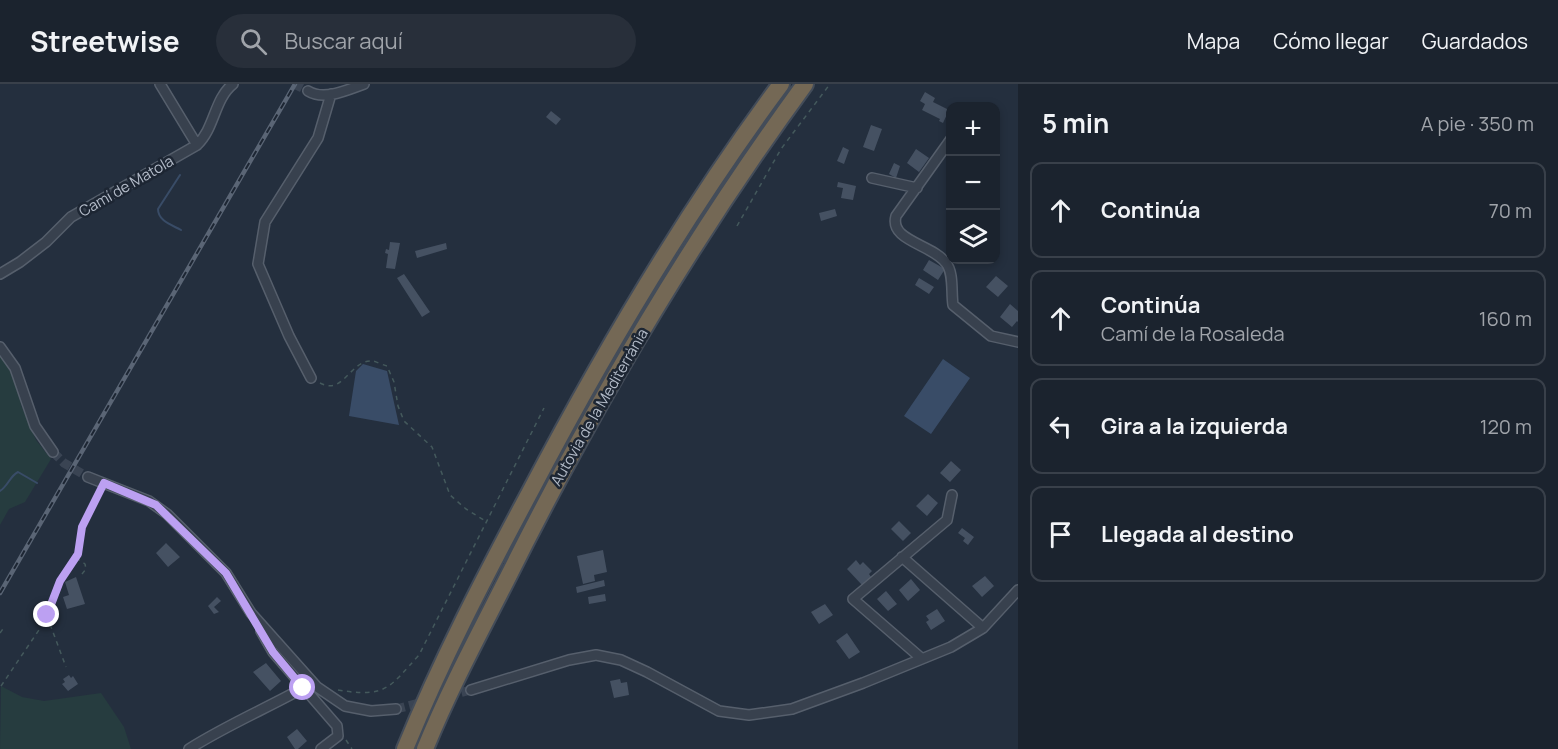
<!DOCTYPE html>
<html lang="es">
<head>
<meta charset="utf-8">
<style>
	body { margin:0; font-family:Manrope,sans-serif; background:#282f3a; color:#f1f3f6 }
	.controls { position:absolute; right:18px; top:18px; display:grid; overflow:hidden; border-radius:12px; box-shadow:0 3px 9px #0003 }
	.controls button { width:54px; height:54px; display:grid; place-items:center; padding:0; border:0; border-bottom:2px solid #39404a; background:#1b232e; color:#f1f3f6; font:30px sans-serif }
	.stop { position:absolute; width:18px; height:18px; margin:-14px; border:4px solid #bca0f2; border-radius:50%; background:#fff }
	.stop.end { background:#bca0f2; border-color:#fff; box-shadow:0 2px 6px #0008 }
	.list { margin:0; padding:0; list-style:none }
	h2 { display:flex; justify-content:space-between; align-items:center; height:78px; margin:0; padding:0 24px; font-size:26px }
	h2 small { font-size:20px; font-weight:400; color:#a0a4aa }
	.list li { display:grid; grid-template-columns:39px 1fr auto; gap:18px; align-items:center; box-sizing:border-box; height:96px; margin:0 12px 12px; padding:0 12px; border:2px solid #39404a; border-radius:12px }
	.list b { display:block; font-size:22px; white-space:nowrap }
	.list p { margin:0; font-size:20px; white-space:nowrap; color:#a0a4aa }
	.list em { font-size:20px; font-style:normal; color:#a0a4aa }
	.icon { flex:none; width:33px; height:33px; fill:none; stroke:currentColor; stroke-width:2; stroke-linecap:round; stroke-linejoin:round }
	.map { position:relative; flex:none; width:1018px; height:665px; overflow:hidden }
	header { display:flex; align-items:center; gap:36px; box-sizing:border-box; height:84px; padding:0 30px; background:#1b232e; border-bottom:2px solid #39404a }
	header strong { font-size:28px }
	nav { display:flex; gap:33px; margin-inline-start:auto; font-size:21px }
	.search { width:420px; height:54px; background:#282f3a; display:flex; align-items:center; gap:15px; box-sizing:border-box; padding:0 21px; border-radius:33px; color:#a0a4aa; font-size:22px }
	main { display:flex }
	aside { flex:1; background:#1b232e }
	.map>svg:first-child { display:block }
	.green { fill:#263c3f }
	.water { fill:#394c67 }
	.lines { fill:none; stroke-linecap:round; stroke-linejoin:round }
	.stream { stroke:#394c67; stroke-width:2 }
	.building { fill:#455162 }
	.minor-tunnel { stroke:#3a4453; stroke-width:9; stroke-dasharray:9 4.5; stroke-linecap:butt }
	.minor-casing { stroke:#565f6c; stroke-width:12 }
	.motorway-casing { stroke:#434c59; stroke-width:20 }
	.path { stroke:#44595c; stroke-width:1.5; stroke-dasharray:4.5 4.5; stroke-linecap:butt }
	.minor { stroke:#38414e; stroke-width:9 }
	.motorway { stroke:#746855; stroke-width:16 }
	.rail-casing { stroke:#5a6575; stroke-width:4.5 }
	.rail { stroke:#1d2633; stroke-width:2; stroke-dasharray:7; stroke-linecap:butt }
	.route { stroke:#bca0f2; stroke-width:8 }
	.labels { text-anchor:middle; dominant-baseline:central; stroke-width:5; stroke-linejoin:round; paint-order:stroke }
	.street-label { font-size:15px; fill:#b4bcc9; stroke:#1d2633 }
</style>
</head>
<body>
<header>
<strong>Streetwise</strong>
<div class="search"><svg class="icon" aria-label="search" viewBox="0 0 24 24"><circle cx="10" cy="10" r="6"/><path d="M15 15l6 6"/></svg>Buscar aquí</div>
<nav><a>Mapa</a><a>Cómo llegar</a><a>Guardados</a></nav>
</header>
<main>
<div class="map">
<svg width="1018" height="665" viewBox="0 0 1018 665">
	<rect width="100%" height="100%" fill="#242f3e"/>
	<path class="green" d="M0,271L15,284L21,321L36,356L51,375L25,418L9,425L0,441Z
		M1,602L22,613L44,617L101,609L124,643L131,665H0Z"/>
	<path class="water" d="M943,275L970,294L931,350L904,332Z
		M363,280L387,287L399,341L349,332L356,287Z"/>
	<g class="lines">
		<path class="stream" d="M180,91L158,125C158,137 172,141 181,146
			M0,407C8,402 10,392 18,388L37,399"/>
	</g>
	<path class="building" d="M925,8L935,14L933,18L949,26L943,39L939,37L940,35L922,26L925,20L920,17Z
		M551,27L561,35L556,41L546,33Z
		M871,41L882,45L874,67L863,63Z
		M843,63L849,66L844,80L837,77Z
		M916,65L929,74L919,88L907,79Z
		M894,79L900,82L896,94L889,90Z
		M838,98L856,102L853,116L841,114L843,104L837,103Z
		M835,125L837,132L821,137L819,129Z
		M390,158L400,159L395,185L386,184L388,170L385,169L386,165L389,166Z
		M446,159L447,165L417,174L415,167Z
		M929,176L945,185L938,196L923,186Z
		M404,190L430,228L422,233L397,194Z
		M996,192L1008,202L998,213L986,203Z
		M919,194L934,203L929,210L915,201Z
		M1010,220L1018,227V238L1017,237L1012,243L1000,233Z
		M951,377L961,386L950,398L940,389Z
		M928,410L938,419L927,432L916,422Z
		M899,437L911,449L903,457L891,445Z
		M962,444L974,453L968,461L963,457L965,454L958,449Z
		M166,459L180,473L168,483L156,469Z
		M603,466L607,488L594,491L595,497L583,500L577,472Z
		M856,476L860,481L863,478L872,487L869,490L871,493L862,501L847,485Z
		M985,492L994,502L982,513L972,502Z
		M76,493L85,520L67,525L63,513L69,511L65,498Z
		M911,495L920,506L908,517L899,506Z
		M604,496L605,502L577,509L576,503Z
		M886,507L897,520L888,527L877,515Z
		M605,510L606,517L589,520L588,513Z
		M217,513L221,517L214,523L219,528L214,530L208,522Z
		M825,520L833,531L819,540L811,528Z
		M937,525L945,537L931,546L926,538L929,536L926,532Z
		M847,549L860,568L849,575L836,557Z
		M266,579L281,597L270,607L253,588Z
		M69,591L71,594L73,592L78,600L68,607L62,600L65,598L63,595Z
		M620,595L621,599L627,598L629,611L614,614L610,597Z
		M297,645L307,657L298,665H295L287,653Z"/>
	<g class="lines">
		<path class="minor-tunnel" d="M294,0L308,7
			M53,368L64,379L88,393
			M396,625L471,606"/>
		<defs>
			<path id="minor" d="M160,0L197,61
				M308,7C324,17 347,6 364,0
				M951,55L896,132C889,157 932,160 946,179C954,189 951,208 953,221L991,252L1018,258
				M872,94L917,104
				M0,190L20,178L46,158L71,133L197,61C215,44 214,15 233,0
				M0,263L15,284L35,342L53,368
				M311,294L289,252L258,180L265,138L318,54L331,10
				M88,393L149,417L167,430L226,489L251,529L317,603L345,622L371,627L396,625
				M902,473L983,544
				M261,547L273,568L337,642L338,652L321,665
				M921,574L853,515L947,436L952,411
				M471,606L569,576L596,571L621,576L647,588L719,627L749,631L792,625L863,599L951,563L983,544L1018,506
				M189,665C225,642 265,625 303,604"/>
			<path id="motorway" d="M405,665C441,577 485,492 530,408C604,267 686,128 781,0
				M425,665C448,608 478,552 506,497C592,324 691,156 805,0"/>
		</defs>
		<use href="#minor" class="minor-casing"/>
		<use href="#motorway" class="motorway-casing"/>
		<path class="path" d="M737,142L781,65L830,0
			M320,299C344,312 350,275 373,277C377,278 383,281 387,282L394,298L398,322L404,337L432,363L450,411L466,425L487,438
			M76,474L85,480L86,485L82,490
			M47,532L66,583
			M0,549L5,542
			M1,602L43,540L52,521L60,497L78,470L82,443L100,408
			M338,606C386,614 389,604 419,571L544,324
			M346,656L352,665"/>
		<use href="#minor" class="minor"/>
		<use href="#motorway" class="motorway"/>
		<defs>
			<path id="rail" d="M0,509L295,0"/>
		</defs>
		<use href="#rail" class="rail-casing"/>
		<use href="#rail" class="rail"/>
	</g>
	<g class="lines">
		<path class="route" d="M47,531L60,497L78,470L82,443L104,399L156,421L226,489L273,568L303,604"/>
	</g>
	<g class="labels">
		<g class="street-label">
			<text transform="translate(126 102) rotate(-30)">Camí de Matola</text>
			<text transform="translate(599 323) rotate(-60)">Autovia de la Mediterrània</text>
		</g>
	</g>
</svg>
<div class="controls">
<button>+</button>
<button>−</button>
<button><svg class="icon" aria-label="layers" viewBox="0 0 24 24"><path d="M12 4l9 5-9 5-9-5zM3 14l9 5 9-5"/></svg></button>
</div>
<div class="stop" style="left:303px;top:604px"></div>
<div class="stop end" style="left:47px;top:531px"></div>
</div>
<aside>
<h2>5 min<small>A pie · 350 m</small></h2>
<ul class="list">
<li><svg class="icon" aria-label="ahead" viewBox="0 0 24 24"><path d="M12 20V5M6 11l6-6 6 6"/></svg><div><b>Continúa</b></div><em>70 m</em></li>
<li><svg class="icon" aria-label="ahead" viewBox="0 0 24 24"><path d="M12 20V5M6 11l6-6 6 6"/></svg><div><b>Continúa</b><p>Camí de la Rosaleda</p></div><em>160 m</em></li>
<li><svg class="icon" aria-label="left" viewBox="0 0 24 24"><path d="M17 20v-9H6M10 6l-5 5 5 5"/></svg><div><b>Gira a la izquierda</b></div><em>120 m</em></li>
<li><svg class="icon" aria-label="arrive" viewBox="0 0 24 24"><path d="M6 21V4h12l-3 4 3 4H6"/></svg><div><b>Llegada al destino</b></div></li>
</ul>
</aside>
</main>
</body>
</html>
